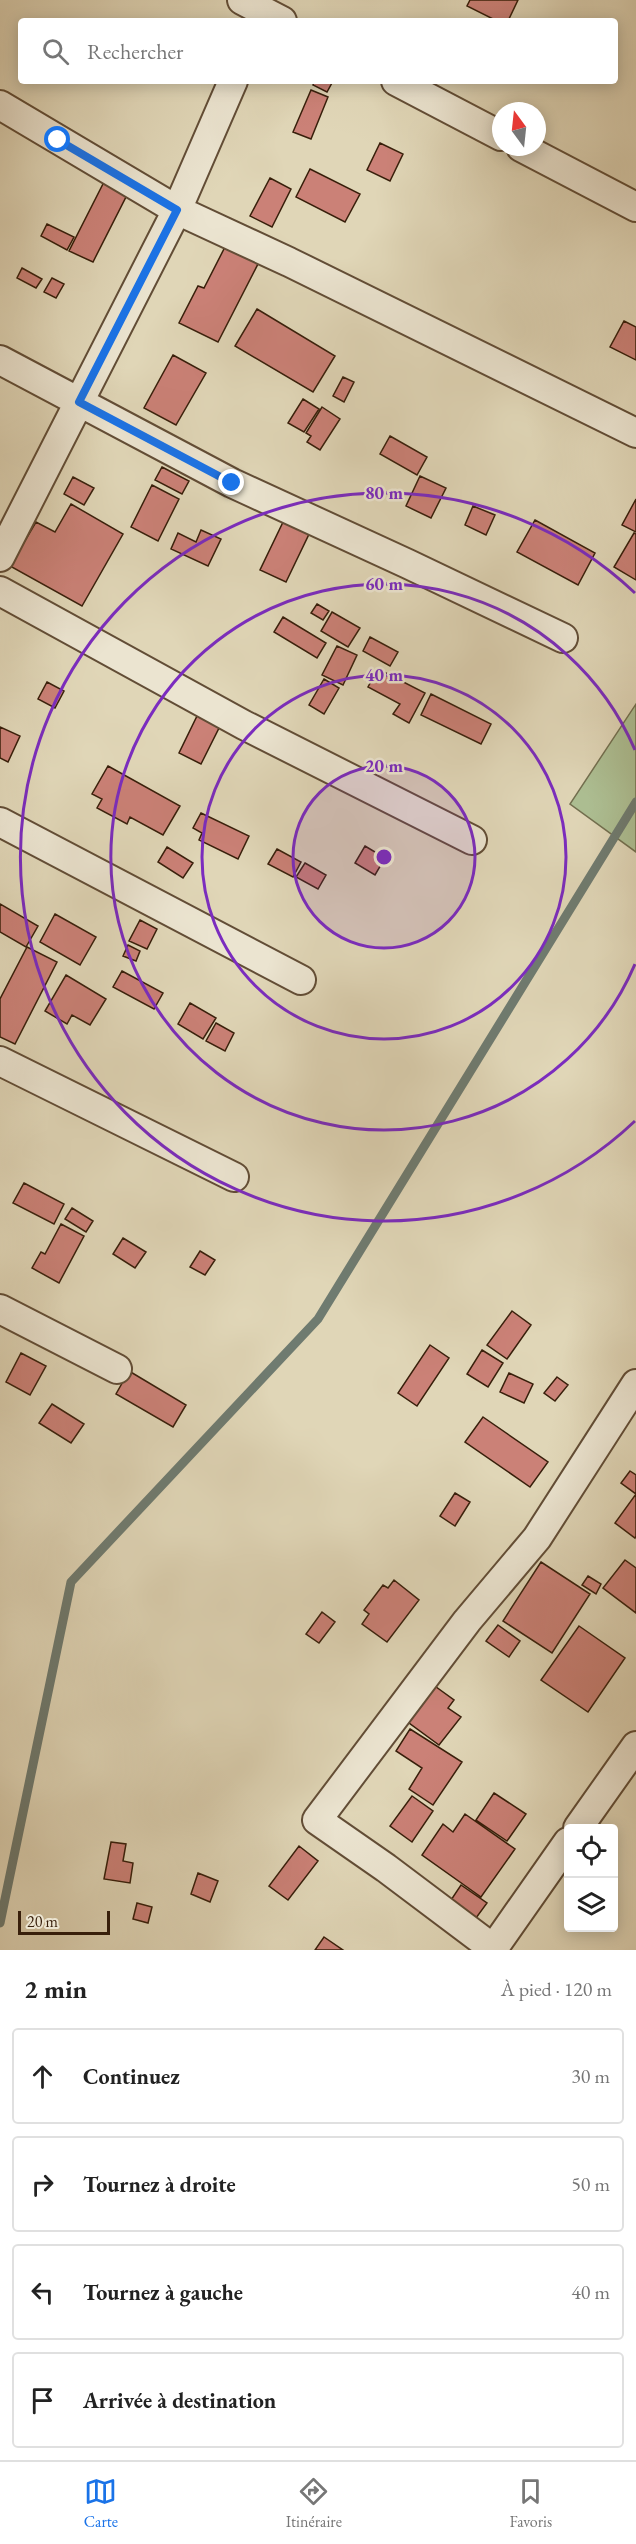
<!DOCTYPE html>
<html lang="fr">
<head>
<meta charset="utf-8">
<style>
	body { margin:0; font-family:"EB Garamond",serif; background:#f2f2f2; color:#222 }
	.controls { position:absolute; right:18px; bottom:18px; display:grid; overflow:hidden; border-radius:6px; box-shadow:0 3px 15px #0003 }
	.controls button { width:54px; height:54px; display:grid; place-items:center; padding:0; border:0; border-bottom:2px solid #e0e0e0; background:#fff; color:#222; font:30px sans-serif }
	.compass { position:absolute; left:492px; top:102px; width:54px; height:54px; border-radius:50%; background:#fff; box-shadow:0 3px 15px #0003; rotate:345deg }
	.scale { position:absolute; left:18px; bottom:15px; width:92px; box-sizing:border-box; padding-left:6px; border:3px solid #381f0b; border-top:0; font-size:16px; line-height:21px; white-space:nowrap; color:#381f0b; -webkit-text-stroke:4px #ebe4d0; paint-order:stroke }
	.stop { position:absolute; width:18px; height:18px; margin:-14px; border:4px solid #1a73e8; border-radius:50%; background:#fff }
	.stop.end { background:#1a73e8; border-color:#fff; box-shadow:0 2px 6px #0008 }
	.list { margin:0; padding:0; list-style:none }
	h2 { display:flex; justify-content:space-between; align-items:center; height:78px; margin:0; padding:0 24px; font-size:26px }
	h2 small { font-size:20px; font-weight:400; color:#767676 }
	.list li { display:grid; grid-template-columns:39px 1fr auto; gap:18px; align-items:center; box-sizing:border-box; height:96px; margin:0 12px 12px; padding:0 12px; border:2px solid #e0e0e0; border-radius:6px }
	.list b { display:block; font-size:22px; white-space:nowrap }
	.list em { font-size:20px; font-style:normal; color:#767676 }
	.icon { flex:none; width:33px; height:33px; fill:none; stroke:currentColor; stroke-width:2; stroke-linecap:round; stroke-linejoin:round }
	.map { position:relative; flex:none; width:636px; height:1950px; overflow:hidden }
	.search { position:absolute; background:#fff; box-shadow:0 3px 15px #0003; left:18px; right:18px; top:18px; height:66px; display:flex; align-items:center; gap:15px; box-sizing:border-box; padding:0 21px; border-radius:6px; color:#767676; font-size:22px }
	.sheet { height:510px; background:#fff }
	nav { display:flex; justify-content:space-around; align-items:center; box-sizing:border-box; height:84px; border-top:2px solid #e0e0e0; background:#fff; font-size:16px; color:#767676 }
	nav a { display:grid; justify-items:center; gap:3px }
	nav .on { color:#1a73e8 }
	.map>svg:first-child { display:block }
	.green { fill:#adbf93; stroke:#726f4f; stroke-width:1.5 }
	.lines { fill:none; stroke-linecap:round; stroke-linejoin:round }
	.stream { stroke:#6f7b70; stroke-width:9 }
	.building { fill:#cb8177; stroke:#381f0b; stroke-width:1.5 }
	.minor-casing { stroke:#624d36; stroke-width:32 }
	.minor { stroke:#ebe4d0; stroke-width:28 }
	.route { stroke:#1a73e8; stroke-width:8 }
	.ring { fill:none; stroke:#7b2cbf; stroke-width:3 }
	.centre { fill:#7b2cbf; stroke:#ebe4d0; stroke-width:3 }
	.ring-label { font-size:18px; text-anchor:middle; font-weight:bold; fill:#7b2cbf; stroke:#ebe4d0; stroke-width:5; stroke-linejoin:round; paint-order:stroke }
</style>
</head>
<body>
<div class="map">
<svg width="636" height="1950" viewBox="0 0 636 1950">
	<rect width="100%" height="100%" fill="#e0d6b7"/>
	<filter id="stains"><feTurbulence type="fractalNoise" baseFrequency=".00333" numOctaves="4"/><feColorMatrix values="0 0 0 0 .2 0 0 0 0 .09 0 0 0 0 .02 0 0 0 .5 -.17"/></filter>
	<radialGradient id="worn" r=".72"><stop offset=".6" stop-color="#630" stop-opacity="0"/><stop offset="1" stop-color="#630" stop-opacity=".3"/></radialGradient>
	<path class="green" d="M636,704V852L570,804Z"/>
	<g class="lines">
		<path class="stream" d="M0,1923L71,1582L318,1319L636,802"/>
	</g>
	<path class="building" d="M470,0H518L508,21H497L467,6Z
		M315,81H333L327,92L313,85Z
		M311,90L328,97L311,139L293,132Z
		M380,143L403,154L390,181L367,170Z
		M310,169L360,194L345,222L296,197Z
		M270,178L291,189L272,227L250,216Z
		M105,180L129,191L93,262L69,251Z
		M47,224L74,237L67,250L41,236Z
		M226,245L259,262L218,342L179,323L198,286L204,288Z
		M22,268L42,279L36,288L17,278Z
		M52,278L64,284L56,298L44,292Z
		M257,309L335,356L313,392L235,346Z
		M624,321L636,327V360L610,347Z
		M173,355L206,373L176,425L144,408Z
		M343,377L354,382L344,402L333,396Z
		M303,399L319,409L304,432L288,423Z
		M322,407L340,419L320,450L307,442L311,436L306,433Z
		M390,436L427,457L417,475L380,454Z
		M162,467L189,481L182,494L155,480Z
		M420,476L446,488L431,518L406,506Z
		M73,477L94,488L84,505L64,494Z
		M152,485L179,499L158,541L131,527Z
		M636,499V532L622,525Z
		M71,504L123,534L82,606L10,566L36,522L55,532Z
		M473,506L495,515L486,535L465,525Z
		M285,518L311,530L286,582L260,570Z
		M535,520L595,553L578,585L517,552Z
		M201,530L221,539L208,566L171,549L178,533L196,542Z
		M634,533L636,534V580L614,567Z
		M317,604L329,611L323,620L311,613Z
		M332,612L360,628L348,647L321,631Z
		M283,617L326,643L317,658L274,632Z
		M370,637L398,652L390,666L363,651Z
		M337,646L357,655L343,685L322,675Z
		M378,669L425,693L409,723L393,714L400,704L368,687Z
		M324,679L339,688L324,714L309,705Z
		M47,682L64,691L55,708L38,699Z
		M431,694L491,724L481,744L421,715Z
		M198,714L221,724L201,764L179,753Z
		M0,727L20,736L8,762L0,758Z
		M108,766L180,806L163,835L130,817L127,824L97,808L102,799L92,794Z
		M201,813L249,836L238,859L199,840L202,833L193,828Z
		M365,846L385,858L375,875L355,863Z
		M167,847L193,863L183,878L158,862Z
		M277,849L301,862L293,877L268,864Z
		M305,863L326,875L318,889L296,877Z
		M0,904L38,926L26,947L0,932Z
		M55,914L96,937L80,965L40,942Z
		M140,920L157,929L147,949L129,941Z
		M128,945L140,951L136,961L123,956Z
		M27,947L57,962L15,1044L0,1037V999Z
		M122,971L163,993L154,1009L113,987Z
		M66,975L106,999L90,1025L72,1015L67,1024L45,1011Z
		M190,1003L216,1018L203,1039L178,1024Z
		M216,1023L234,1033L225,1051L206,1041Z
		M24,1183L64,1204L54,1224L13,1203Z
		M72,1208L93,1221L86,1232L65,1219Z
		M61,1224L84,1236L59,1283L32,1268L41,1252L45,1254Z
		M123,1238L146,1252L135,1268L113,1254Z
		M200,1251L215,1260L205,1275L190,1267Z
		M512,1311L531,1325L507,1359L487,1345Z
		M430,1345L449,1358L417,1406L398,1393Z
		M482,1350L503,1363L488,1387L467,1374Z
		M21,1353L46,1366L30,1395L6,1382Z
		M129,1371L186,1405L173,1427L116,1394Z
		M509,1373L533,1384L524,1403L500,1392Z
		M557,1377L568,1385L555,1401L544,1393Z
		M52,1404L84,1424L71,1443L39,1423Z
		M483,1417L548,1462L530,1487L465,1442Z
		M630,1471L636,1475V1494L621,1483Z
		M455,1493L470,1502L455,1526L440,1516Z
		M636,1494V1536L635,1538L615,1523Z
		M625,1560L636,1568V1613L603,1588Z
		M541,1562L590,1594L552,1653L503,1621Z
		M588,1576L601,1584L596,1594L582,1585Z
		M394,1580L419,1600L387,1642L362,1624L369,1614L364,1610L383,1585L388,1588Z
		M322,1612L335,1622L319,1643L306,1634Z
		M498,1625L520,1641L509,1657L486,1641Z
		M579,1626L625,1658L588,1712L541,1680Z
		M432,1684L454,1700L448,1708L461,1717L439,1745L405,1720Z
		M410,1729L462,1762L433,1805L409,1789L422,1768L396,1751Z
		M494,1793L526,1814L507,1841L476,1820Z
		M412,1796L433,1811L412,1842L390,1826Z
		M465,1814L515,1849L481,1897L422,1855L443,1824L453,1832Z
		M111,1842L126,1844L123,1861L133,1863L130,1883L104,1879Z
		M299,1846L318,1861L288,1900L269,1886Z
		M198,1873L218,1881L210,1902L191,1894Z
		M461,1885L487,1903L476,1918L451,1900Z
		M137,1903L152,1907L148,1923L133,1919Z
		M324,1937L343,1950H315Z"/>
	<g class="lines">
		<defs>
			<path id="minor" d="M242,0L282,21
				M396,81L501,136
				M0,105L177,210L289,262L636,433
				M521,147L636,207
				M0,360L232,483L408,564L563,638
				M0,557L177,210L233,81
				M0,591L244,725L472,840
				M0,822L301,980
				M0,1061L234,1177
				M0,1309L117,1369
				M578,1828L636,1746
				M493,1949L568,1842
				M495,1950L386,1868L317,1820L467,1621L537,1538L636,1384"/>
		</defs>
		<use href="#minor" class="minor-casing"/>
		<use href="#minor" class="minor"/>
	</g>
	<g class="lines">
		<path class="route" d="M58,140L177,210L79,402L232,483"/>
	</g>
	<circle cx="384" cy="857" r="91" fill="#7b2cbf" fill-opacity=".12"/>
	<g class="ring">
		<circle cx="384" cy="857" r="91"/>
		<circle cx="384" cy="857" r="182"/>
		<path d="M635 964A273 273 0 1 1 635 750"/>
		<path d="M635 1121A364 364 0 1 1 635 593"/>
	</g>
	<circle cx="384" cy="857" r="9" class="centre"/>
	<g class="ring-label">
		<text x="384" y="499">80 m</text>
		<text x="384" y="590">60 m</text>
		<text x="384" y="681">40 m</text>
		<text x="384" y="772">20 m</text>
	</g>
	<rect width="100%" height="100%" filter="url(#stains)"/>
	<rect width="100%" height="100%" fill="url(#worn)"/>
</svg>
<div class="controls">
<button><svg class="icon" aria-label="locate" viewBox="0 0 24 24"><circle cx="12" cy="12" r="6"/><path d="M12 2v4M12 18v4M2 12h4M18 12h4"/></svg></button>
<button><svg class="icon" aria-label="layers" viewBox="0 0 24 24"><path d="M12 4l9 5-9 5-9-5zM3 14l9 5 9-5"/></svg></button>
</div>
<svg class="compass" viewBox="-18 -18 36 36"><path d="M0-13l5 13h-10z" fill="#e53935"/><path d="M0 13l5-13h-10z" fill="#767676"/></svg>
<div class="scale">20 m</div>
<div class="stop" style="left:58px;top:140px"></div>
<div class="stop end" style="left:232px;top:483px"></div>
<div class="search"><svg class="icon" aria-label="search" viewBox="0 0 24 24"><circle cx="10" cy="10" r="6"/><path d="M15 15l6 6"/></svg>Rechercher</div>
</div>
<section class="sheet">
<h2>2 min<small>À pied · 120 m</small></h2>
<ul class="list">
<li><svg class="icon" aria-label="ahead" viewBox="0 0 24 24"><path d="M12 20V5M6 11l6-6 6 6"/></svg><div><b>Continuez</b></div><em>30 m</em></li>
<li><svg class="icon" aria-label="right" viewBox="0 0 24 24"><path d="M7 20v-9h11M14 6l5 5-5 5"/></svg><div><b>Tournez à droite</b></div><em>50 m</em></li>
<li><svg class="icon" aria-label="left" viewBox="0 0 24 24"><path d="M17 20v-9H6M10 6l-5 5 5 5"/></svg><div><b>Tournez à gauche</b></div><em>40 m</em></li>
<li><svg class="icon" aria-label="arrive" viewBox="0 0 24 24"><path d="M6 21V4h12l-3 4 3 4H6"/></svg><div><b>Arrivée à destination</b></div></li>
</ul>
</section>
<nav>
<a class="on"><svg class="icon" aria-label="map" viewBox="0 0 24 24"><path d="M3 6l6-2 6 2 6-2v14l-6 2-6-2-6 2zM9 4v14M15 6v14"/></svg>Carte</a>
<a><svg class="icon" aria-label="directions" viewBox="0 0 24 24"><path d="M12 3l9 9-9 9-9-9zM9 14v-3h6M13 9l2 2-2 2"/></svg>Itinéraire</a>
<a><svg class="icon" aria-label="saved" viewBox="0 0 24 24"><path d="M7 4h10v16l-5-4-5 4z"/></svg>Favoris</a>
</nav>
</body>
</html>
